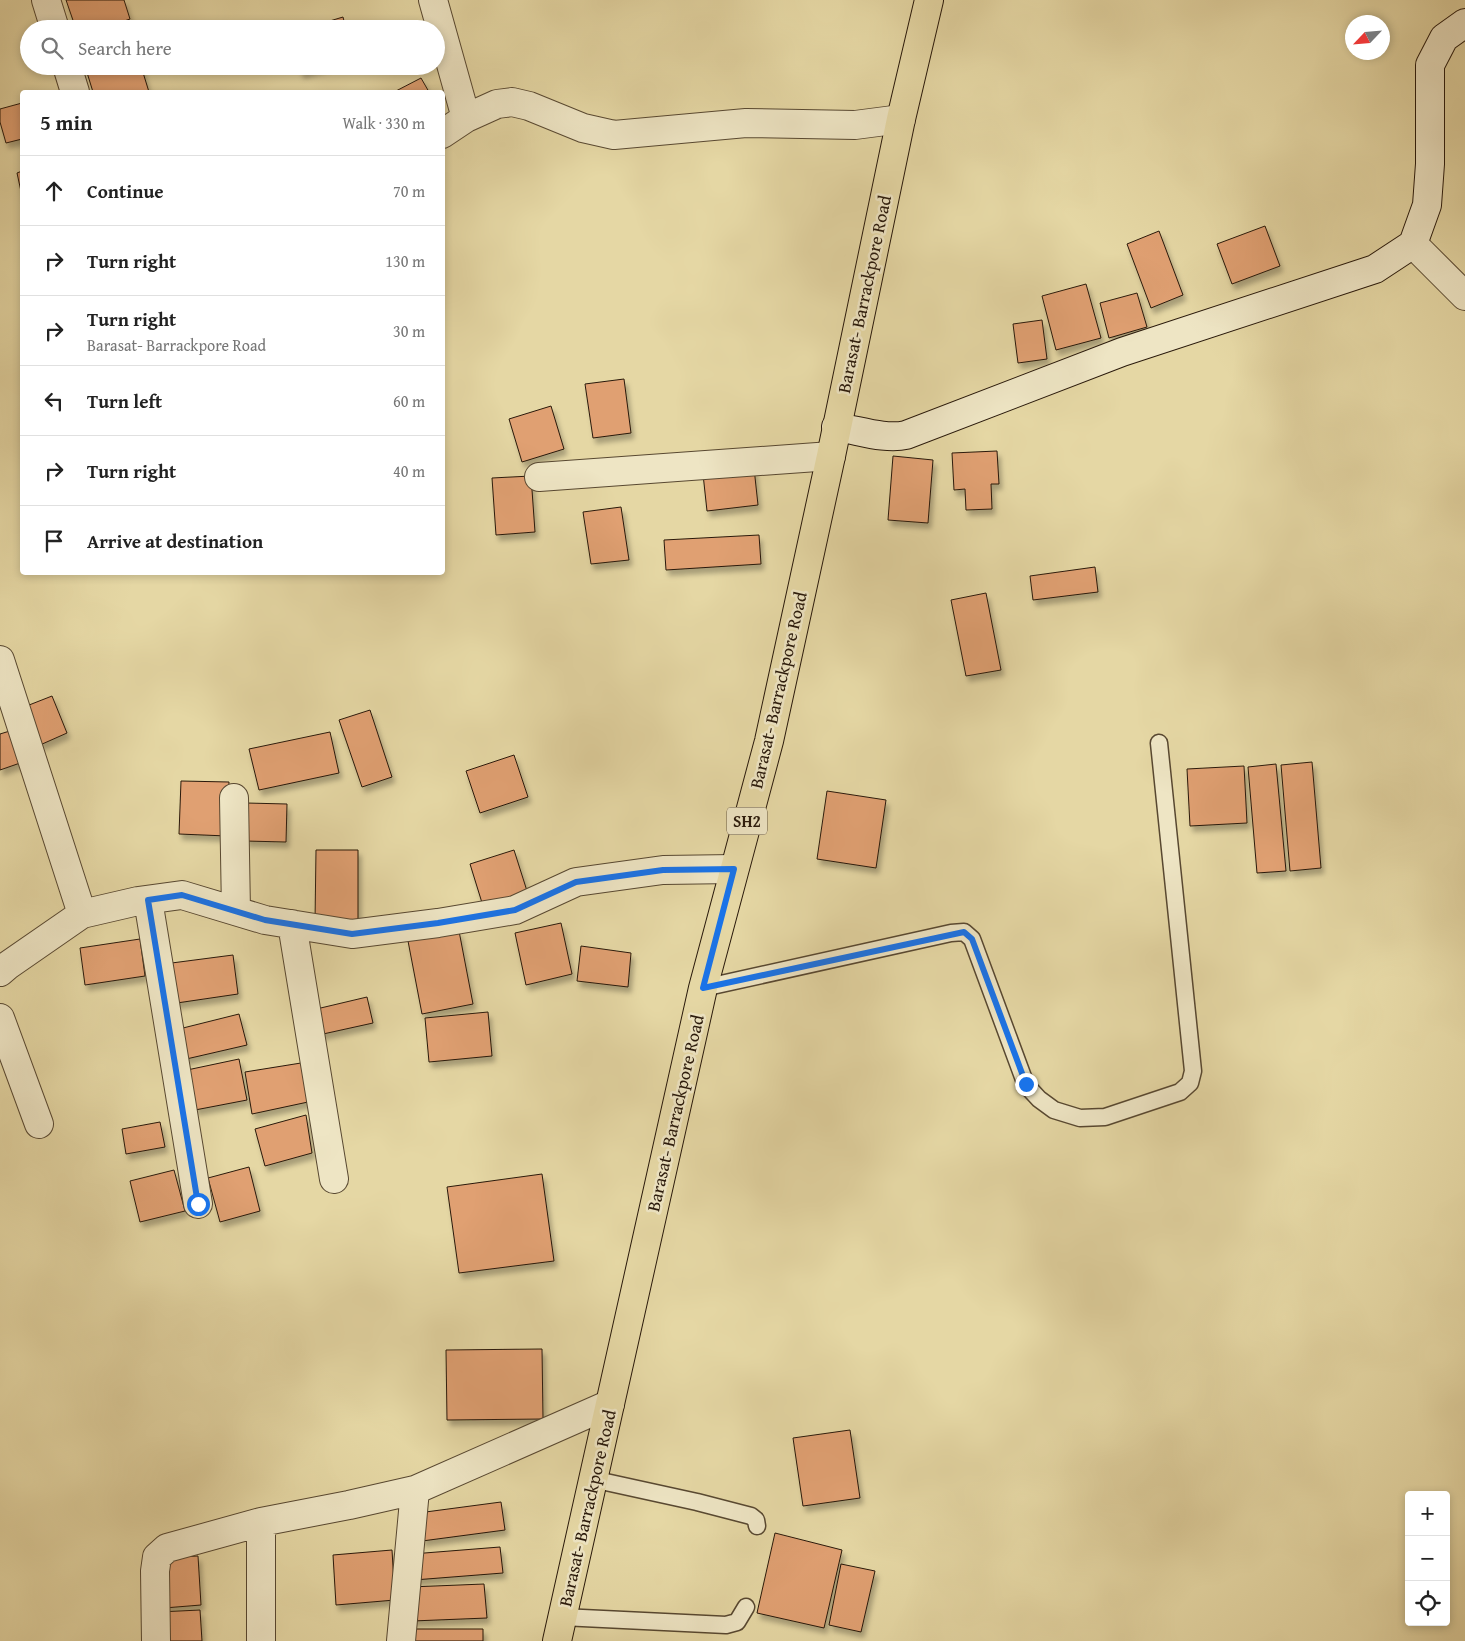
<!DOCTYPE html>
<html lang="en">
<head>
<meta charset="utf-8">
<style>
	body { margin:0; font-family:"Gentium Book Plus",serif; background:#f6f6f6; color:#222 }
	.controls { position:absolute; right:15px; bottom:15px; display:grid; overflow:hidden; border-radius:5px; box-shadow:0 2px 8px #0003 }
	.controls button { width:45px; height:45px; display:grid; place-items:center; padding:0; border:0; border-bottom:1px solid #e0e0e0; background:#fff; color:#222; font:25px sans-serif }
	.compass { position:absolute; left:1345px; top:15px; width:45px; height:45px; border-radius:50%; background:#fff; box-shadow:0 2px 8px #0003; rotate:244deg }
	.stop { position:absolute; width:15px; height:15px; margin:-11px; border:4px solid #1a73e8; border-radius:50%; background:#fff }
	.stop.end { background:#1a73e8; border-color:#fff; box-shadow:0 1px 5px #0008 }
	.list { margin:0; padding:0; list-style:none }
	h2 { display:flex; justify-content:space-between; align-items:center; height:65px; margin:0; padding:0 20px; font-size:21px }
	h2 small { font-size:16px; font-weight:400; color:#767676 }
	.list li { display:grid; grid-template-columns:32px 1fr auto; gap:15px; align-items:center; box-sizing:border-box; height:70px; padding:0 20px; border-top:1px solid #e0e0e0 }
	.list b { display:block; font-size:19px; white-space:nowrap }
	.list p { margin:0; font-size:16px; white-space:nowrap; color:#767676 }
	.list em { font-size:16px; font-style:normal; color:#767676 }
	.icon { flex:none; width:28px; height:28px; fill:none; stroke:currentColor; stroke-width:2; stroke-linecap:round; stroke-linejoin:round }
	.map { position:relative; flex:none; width:1465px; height:1641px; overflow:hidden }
	.search { position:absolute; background:#fff; box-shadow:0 2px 8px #0003; left:20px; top:20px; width:425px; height:55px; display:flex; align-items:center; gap:12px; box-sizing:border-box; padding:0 18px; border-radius:28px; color:#767676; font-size:19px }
	.panel { position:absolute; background:#fff; box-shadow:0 2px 8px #0003; left:20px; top:90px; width:425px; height:485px; border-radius:5px }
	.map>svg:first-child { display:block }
	.building { fill:#e0a072; stroke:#29190b; filter:url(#shadow) }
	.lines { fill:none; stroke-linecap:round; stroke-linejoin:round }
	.lane-casing { stroke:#584831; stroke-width:19 }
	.street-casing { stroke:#584831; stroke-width:30 }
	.secondary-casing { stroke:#29190b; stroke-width:30 }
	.primary-casing { stroke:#29190b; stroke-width:30 }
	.lane { stroke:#eee5c4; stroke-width:16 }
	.street { stroke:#eee5c4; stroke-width:28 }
	.secondary { stroke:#eee5c4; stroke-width:28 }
	.primary { stroke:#e5d7a4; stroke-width:28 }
	.route { stroke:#1a73e8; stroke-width:6 }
	.labels { text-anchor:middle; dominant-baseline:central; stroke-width:5; stroke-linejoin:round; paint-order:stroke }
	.shield { fill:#eee5c4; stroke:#645642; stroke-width:1 }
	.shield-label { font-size:16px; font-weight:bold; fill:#29190b }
	.street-label { font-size:18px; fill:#29190b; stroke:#eee5c4 }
</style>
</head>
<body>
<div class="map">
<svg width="1465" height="1641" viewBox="0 0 1465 1641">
	<defs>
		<filter id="shadow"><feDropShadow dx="3" dy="5.5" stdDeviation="2.5" flood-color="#0004"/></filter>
	</defs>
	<rect width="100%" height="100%" fill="#e5d7a4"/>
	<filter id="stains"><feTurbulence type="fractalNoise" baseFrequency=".004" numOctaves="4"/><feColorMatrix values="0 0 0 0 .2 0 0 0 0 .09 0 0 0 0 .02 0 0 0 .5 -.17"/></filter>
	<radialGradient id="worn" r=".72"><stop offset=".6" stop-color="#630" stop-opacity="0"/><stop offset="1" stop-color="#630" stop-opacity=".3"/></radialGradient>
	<path class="building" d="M66,0H124L130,19L101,29H76Z
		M343,17L346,29H303Z
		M85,66H141L149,92H93Z
		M299,66H325L301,73Z
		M421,78L429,92H394Z
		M22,103V139L6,143L0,122V109Z
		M22,171V196L17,173Z
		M1265,226L1280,266L1232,284L1217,244Z
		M1159,231L1183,295L1151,308L1127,244Z
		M1086,284L1101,338L1056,350L1042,296Z
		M1137,293L1147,327L1109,338L1100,303Z
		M1042,320L1047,359L1018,363L1013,324Z
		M624,379L631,433L593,438L585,384Z
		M551,406L564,449L522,462L509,419Z
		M997,451L999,484H991L992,509L966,510L965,489L954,490L952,453Z
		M893,456L933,460L928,523L888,520Z
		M754,468L758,505L707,511L703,474Z
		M531,476L535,532L496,535L492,478Z
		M621,507L629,560L591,564L583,512Z
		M759,535L761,564L666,570L664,540Z
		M1095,567L1098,592L1033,600L1030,576Z
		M986,593L1001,670L966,676L951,600Z
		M52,696L67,733L40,745L24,707Z
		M370,710L392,777L362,787L339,720Z
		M13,730L23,762L0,770V734Z
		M330,732L339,773L259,790L249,749Z
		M514,755L528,797L480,813L466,771Z
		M1312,762L1321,868L1290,871L1281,765Z
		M1276,764L1286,871L1257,873L1248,767Z
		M1244,766L1247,823L1190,826L1187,769Z
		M181,781L229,782L227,836L179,834Z
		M827,791L886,800L876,868L817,859Z
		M246,803L287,804L286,842L245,841Z
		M316,850H358V922H315Z
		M514,850L527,891L483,906L470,864Z
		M561,923L572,974L526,985L515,933Z
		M459,931L473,1004L422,1014L408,941Z
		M140,939L145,976L85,985L80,948Z
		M581,946L631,953L628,987L577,981Z
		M233,955L238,994L170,1004L164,964Z
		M367,997L373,1023L314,1036L308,1011Z
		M488,1012L492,1056L429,1062L425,1018Z
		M239,1014L247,1045L182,1060L175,1030Z
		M239,1059L247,1100L195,1110L187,1070Z
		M301,1063L308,1102L252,1114L245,1072Z
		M306,1115L312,1153L265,1166L255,1129Z
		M160,1122L165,1147L126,1154L122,1129Z
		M249,1167L260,1211L220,1222L208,1178Z
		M174,1170L185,1211L140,1222L130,1181Z
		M542,1174L554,1261L459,1273L447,1187Z
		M542,1349L543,1419L447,1420L446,1350Z
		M850,1430L860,1498L803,1506L793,1438Z
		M501,1502L505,1530L422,1541L418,1513Z
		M775,1533L842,1550L824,1628L757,1613Z
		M500,1547L503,1573L414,1580L412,1554Z
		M392,1550L395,1600L336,1605L333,1555Z
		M198,1556L201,1605L164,1608L160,1558Z
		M841,1564L875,1571L861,1632L829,1625Z
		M484,1584L487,1618L412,1621L410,1587Z
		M200,1610L202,1641H160L159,1612Z
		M407,1629H483V1641H407Z"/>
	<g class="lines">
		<defs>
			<path id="lane" d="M703,988L951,933L964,932L972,939L1026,1085L1039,1099L1054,1110L1080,1118L1105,1117L1180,1092L1190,1083L1193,1071L1159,743
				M592,1479L697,1502L751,1516L756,1520L757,1526
				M562,1617L726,1625L737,1622L746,1607"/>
			<path id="street" d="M46,0L55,29
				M433,0L466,118
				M67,66L75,92
				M442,134L466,118L497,104L512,102L529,106L583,128L614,135L746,123L855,125L901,119
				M1413,244L1465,296
				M539,477L831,456
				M0,660L82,914
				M234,798L236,911
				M148,900L198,1204
				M292,924L334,1179
				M0,972L7,966L82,914L138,901L182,895L265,920L352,934L438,923L515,910L576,882L663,870L734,869
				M0,1018L39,1124
				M156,1641L155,1571L157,1557L167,1548L261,1522
				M261,1641V1522L349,1505L415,1490
				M401,1641L415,1490L610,1404"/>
			<path id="secondary" d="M836,427C858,430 885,440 906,435L1122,352L1375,269L1413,244L1427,205L1430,164V65L1444,38L1465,23"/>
			<path id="primary" d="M557,1641L703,988L769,741L831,456L901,119L929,0"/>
		</defs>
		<use href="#lane" class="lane-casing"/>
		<use href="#street" class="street-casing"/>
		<use href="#secondary" class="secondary-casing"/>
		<use href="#primary" class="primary-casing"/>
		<use href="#lane" class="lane"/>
		<use href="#street" class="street"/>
		<use href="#secondary" class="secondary"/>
		<use href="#primary" class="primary"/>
	</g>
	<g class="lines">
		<path class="route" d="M198,1204L148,900L182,895L265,920L352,934L438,923L515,910L576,882L663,870L734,869L703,988L964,932L972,939L1026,1084"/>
	</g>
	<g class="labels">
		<rect class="shield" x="727" y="807.5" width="40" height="27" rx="4"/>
		<g class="shield-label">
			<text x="747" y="821">SH2</text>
		</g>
		<g class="street-label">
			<text transform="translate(864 294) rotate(-78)">Barasat- Barrackpore Road</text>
			<text transform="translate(778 690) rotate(-77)">Barasat- Barrackpore Road</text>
			<text transform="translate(675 1113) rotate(-77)">Barasat- Barrackpore Road</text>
			<text transform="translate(587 1508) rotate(-77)">Barasat- Barrackpore Road</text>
		</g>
	</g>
	<rect width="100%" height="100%" filter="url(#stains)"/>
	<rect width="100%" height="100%" fill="url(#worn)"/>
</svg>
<div class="controls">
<button>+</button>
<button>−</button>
<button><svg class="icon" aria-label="locate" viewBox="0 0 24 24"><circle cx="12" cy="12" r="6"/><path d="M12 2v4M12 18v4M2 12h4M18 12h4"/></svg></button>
</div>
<svg class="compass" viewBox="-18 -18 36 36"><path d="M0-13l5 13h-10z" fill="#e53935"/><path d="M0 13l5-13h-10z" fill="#767676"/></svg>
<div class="stop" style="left:198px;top:1204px"></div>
<div class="stop end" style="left:1026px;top:1084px"></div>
<div class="search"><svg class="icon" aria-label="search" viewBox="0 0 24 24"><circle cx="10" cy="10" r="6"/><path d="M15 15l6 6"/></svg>Search here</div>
<section class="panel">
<h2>5 min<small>Walk · 330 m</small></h2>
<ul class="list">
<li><svg class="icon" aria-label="ahead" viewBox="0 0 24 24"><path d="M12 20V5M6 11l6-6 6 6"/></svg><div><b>Continue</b></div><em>70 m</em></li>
<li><svg class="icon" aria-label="right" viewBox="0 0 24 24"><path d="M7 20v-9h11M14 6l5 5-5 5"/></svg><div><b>Turn right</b></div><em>130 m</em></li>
<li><svg class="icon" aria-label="right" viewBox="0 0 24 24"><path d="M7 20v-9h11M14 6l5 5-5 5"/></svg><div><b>Turn right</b><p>Barasat- Barrackpore Road</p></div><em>30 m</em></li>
<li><svg class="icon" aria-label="left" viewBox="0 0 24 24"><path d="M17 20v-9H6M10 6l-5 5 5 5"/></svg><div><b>Turn left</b></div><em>60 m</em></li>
<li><svg class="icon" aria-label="right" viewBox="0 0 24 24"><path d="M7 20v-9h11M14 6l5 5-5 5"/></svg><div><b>Turn right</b></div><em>40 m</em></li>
<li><svg class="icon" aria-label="arrive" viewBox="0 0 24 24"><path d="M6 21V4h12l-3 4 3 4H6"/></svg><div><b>Arrive at destination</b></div></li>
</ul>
</section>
</div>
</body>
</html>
